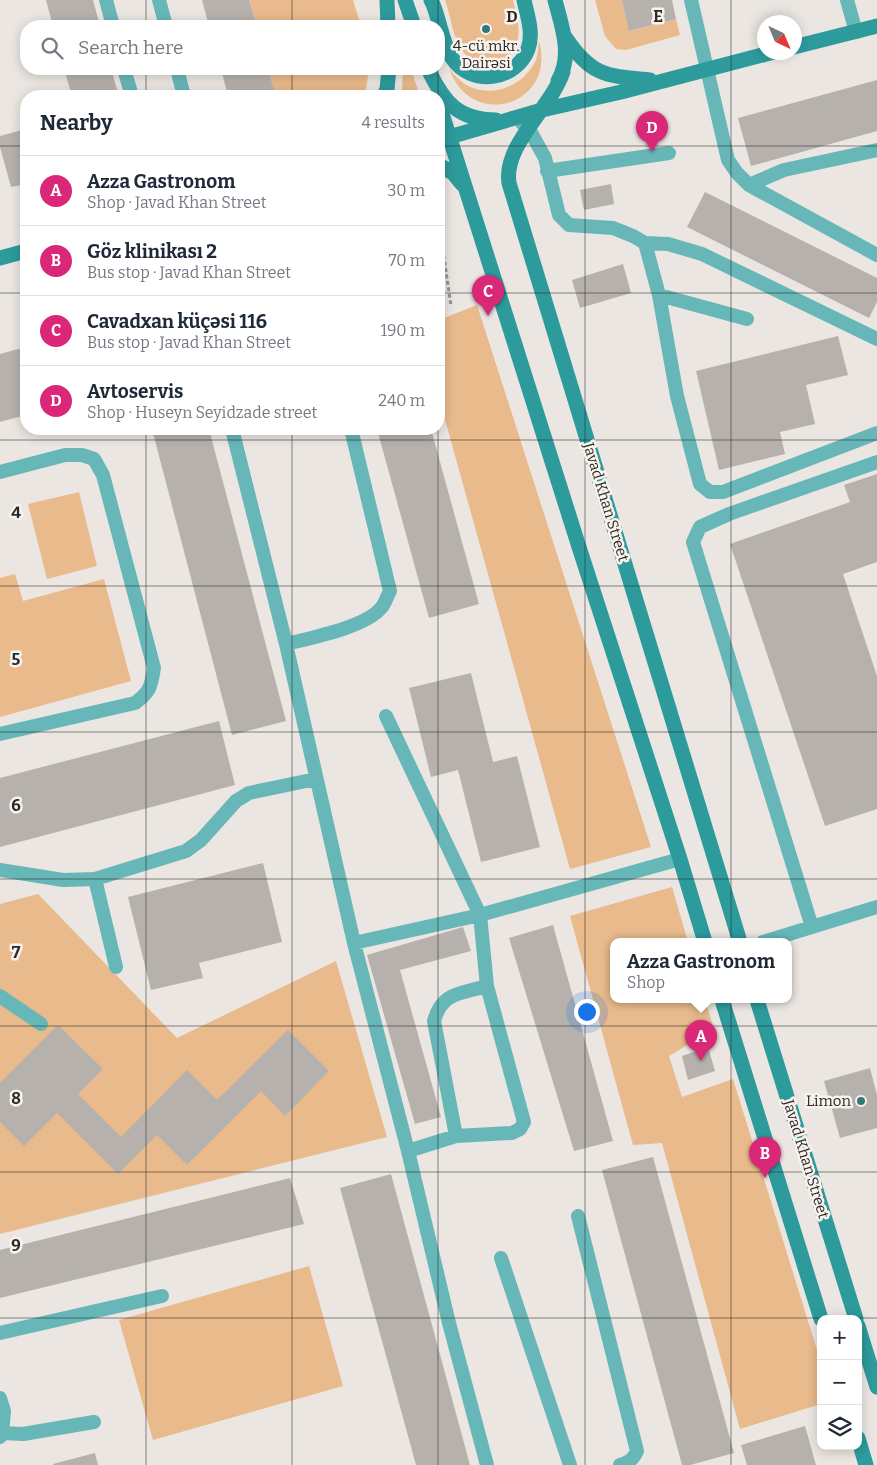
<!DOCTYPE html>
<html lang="en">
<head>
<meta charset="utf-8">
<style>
	body { margin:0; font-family:Bitter,serif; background:#f2f2f3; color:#1f2937 }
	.controls { position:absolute; right:15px; bottom:15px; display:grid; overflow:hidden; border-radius:10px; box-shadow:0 2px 12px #0003 }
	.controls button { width:45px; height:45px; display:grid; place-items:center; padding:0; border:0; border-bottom:1px solid #e0e1e3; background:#fff; color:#1f2937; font:25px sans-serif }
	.compass { position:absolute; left:757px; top:15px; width:45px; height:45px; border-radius:50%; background:#fff; box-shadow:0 2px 12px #0003; rotate:136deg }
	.you { position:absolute; left:586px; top:1011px; width:18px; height:18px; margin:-12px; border:4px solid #fff; border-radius:50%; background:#1a73e8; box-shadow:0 0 0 8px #1a73e833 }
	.badge { display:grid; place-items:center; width:32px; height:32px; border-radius:50%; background:#db2777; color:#fff; font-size:16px; font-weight:700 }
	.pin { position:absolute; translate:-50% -41px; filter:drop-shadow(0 1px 2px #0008) }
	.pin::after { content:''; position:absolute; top:26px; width:18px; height:15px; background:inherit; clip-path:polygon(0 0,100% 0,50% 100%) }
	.popup { position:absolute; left:610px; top:938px; width:182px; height:65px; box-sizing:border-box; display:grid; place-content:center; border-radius:10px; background:#fff; filter:drop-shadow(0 1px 4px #0005); font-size:16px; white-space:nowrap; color:#747a83 }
	.popup b { font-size:19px; color:#1f2937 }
	.popup::after { content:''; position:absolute; left:50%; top:100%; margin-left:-10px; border:10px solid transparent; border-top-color:#fff }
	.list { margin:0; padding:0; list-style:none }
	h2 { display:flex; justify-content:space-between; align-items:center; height:65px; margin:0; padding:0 20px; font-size:21px }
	h2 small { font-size:16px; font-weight:400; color:#747a83 }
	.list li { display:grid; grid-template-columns:32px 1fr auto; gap:15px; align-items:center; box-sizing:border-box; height:70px; padding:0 20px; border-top:1px solid #e0e1e3 }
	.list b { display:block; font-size:19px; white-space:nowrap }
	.list p { margin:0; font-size:16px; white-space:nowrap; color:#747a83 }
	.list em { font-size:16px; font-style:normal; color:#747a83 }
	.icon { flex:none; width:28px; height:28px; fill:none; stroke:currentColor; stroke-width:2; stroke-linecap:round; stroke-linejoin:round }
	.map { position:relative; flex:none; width:877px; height:1465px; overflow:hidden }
	.search { position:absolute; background:#fff; box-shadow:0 2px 12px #0003; left:20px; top:20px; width:425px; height:55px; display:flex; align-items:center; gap:12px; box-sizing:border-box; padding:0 18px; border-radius:20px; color:#747a83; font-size:19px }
	.panel { position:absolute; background:#fff; box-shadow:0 2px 12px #0003; left:20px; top:90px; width:425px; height:345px; border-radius:20px }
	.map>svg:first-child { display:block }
	.green { fill:#e9ba8c }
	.building { fill:#b6b1ac }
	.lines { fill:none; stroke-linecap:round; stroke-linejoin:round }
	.path { stroke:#989591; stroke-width:3; stroke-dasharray:4 2.5; stroke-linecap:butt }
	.lane { stroke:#67b7b9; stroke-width:14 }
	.secondary { stroke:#2d9a9c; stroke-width:15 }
	.grid { fill:none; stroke:#2b2927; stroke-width:1; stroke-opacity:0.55 }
	.poi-dot { fill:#317a7c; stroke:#f9f3ee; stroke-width:2 }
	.labels { text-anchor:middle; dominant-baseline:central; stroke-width:5; stroke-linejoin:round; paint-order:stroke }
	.poi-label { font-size:15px; fill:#2b2927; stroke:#f9f3ee }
	.street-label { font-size:15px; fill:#2b2927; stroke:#f9f3ee }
	.grid-label { font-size:16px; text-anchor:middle; font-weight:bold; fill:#2b2927; stroke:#f9f3ee; stroke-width:5; stroke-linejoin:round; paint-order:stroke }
</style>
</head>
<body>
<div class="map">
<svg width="877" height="1465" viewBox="0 0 877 1465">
	<rect width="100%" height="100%" fill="#ebe6e1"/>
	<path class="green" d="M249,0H353L361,26H257Z
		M445,0H513C516,14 522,31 516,46C508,66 479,71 465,54C453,40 451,17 445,0Z
		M595,0H622L630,31L676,19L680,35L626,50L616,49L605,36Z
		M539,41C557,105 471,132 449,68C454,75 459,80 466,85C492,99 524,86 536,60C538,54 538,47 539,41Z
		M268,69H369L366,89L361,96H276Z
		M403,69H411L420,96H400L402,90Z
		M477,305L651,847L570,869L439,398V320Z
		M79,492L97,566L47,579L28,504Z
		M15,574L23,601L104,579L131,681L0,717V578Z
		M672,887L688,942H614V1000H705L714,1029L669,1056L682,1097L733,1079L821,1363V1404L740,1429L662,1143L633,1145L570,916Z
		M38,894L177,1038L336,961L387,1137L0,1234V904Z
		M309,1266L343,1386L153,1440L119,1320Z"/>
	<path class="building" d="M46,0H93L100,26H53Z
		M202,0H249L257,26H209Z
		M622,0H672L676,19L629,31Z
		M64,69H111L119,96H72Z
		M221,69H268L276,96H228Z
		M877,80V131L751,166L738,118Z
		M26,129V184L11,187L0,147V136Z
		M611,184L614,204L584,210L580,190Z
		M705,192L877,278V302L869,318L687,227Z
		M623,264L631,293L580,308L572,280Z
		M838,336L848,375L806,385L815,424L780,432L785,454L719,470L696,371Z
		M26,347V415L0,422V354Z
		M152,429H209L286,721L232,735Z
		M377,429H431L479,604L429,618Z
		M877,474V562L843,574L877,676V809L825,826L730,544L850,502L844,485Z
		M471,673L493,762L517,756L540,847L481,862L458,770L431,777L409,688Z
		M219,721L235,785L0,847V778Z
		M263,863L282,942L199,963L203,978L151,990L128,897Z
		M553,925L613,1141L574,1151L509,938Z
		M463,927L471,951L400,970L441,1117L415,1124L367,955Z
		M58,1025L103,1069L78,1094L121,1137L187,1070L217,1100L288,1030L329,1071L285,1116L261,1091L187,1165L157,1135L118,1174L57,1113L24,1146L0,1122V1083Z
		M708,1047L715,1071L688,1080L682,1056Z
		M870,1068L877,1095V1128L840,1138L824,1081Z
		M653,1157L734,1453L690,1465H682L602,1170Z
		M391,1174L470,1465H416L340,1188Z
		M290,1178L304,1224L0,1298V1250Z
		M805,1426L816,1465H747L741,1445Z
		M95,1453L98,1465H53V1464Z"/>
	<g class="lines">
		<path class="path" d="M439,223L451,306"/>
		<path class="lane" d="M106,0L113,26
			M159,0L166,26
			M691,0L728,160L737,173L749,185L877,255
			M847,0L856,32
			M124,69L132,96
			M177,69L184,96
			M522,123L529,129L545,158L559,215L569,225L613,228L633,236L645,243L659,295L677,396L700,484L710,492H723L877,433
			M547,171L669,153
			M749,185L784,170L877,150
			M645,243L668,244L702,254L877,339
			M659,295L747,319
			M232,429L286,644L354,943L408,1151L449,1323L487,1465
			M0,472L65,455H82L94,459L103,475L154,668C151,687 150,692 135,703L0,734
			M286,644C310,638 366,627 381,608C385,604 387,596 390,591L351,429
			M0,870L63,880L95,879L186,851L201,840L236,801L249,793L316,779
			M95,879L116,967
			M812,927L693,542L700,527L729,514L877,462
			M763,942L877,907
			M354,943L480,915L386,716
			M0,996L41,1024
			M456,1136L434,1021C442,992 460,994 487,986
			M408,1151L456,1136L512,1133L520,1129L524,1122L487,986L480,915L680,859
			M578,1216L637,1451C633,1460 629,1462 620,1465
			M501,1258L570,1465
			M0,1333L162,1296
			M0,1398L4,1411L2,1433
			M0,1437L2,1433L23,1434L94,1422"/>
		<path class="secondary" d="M387,0L388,26
			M405,0L414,26
			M431,0C440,18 441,41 452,58C471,87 516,81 528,49C534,33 527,15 524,0
			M555,0C562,27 573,55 558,81
			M565,37C591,76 606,76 650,80
			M794,47L877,26
			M429,71C444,102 458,120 496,120
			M563,72C551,108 503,145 509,183L740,942
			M384,96L387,89L389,69
			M439,104L579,547L680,859L705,942
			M439,140L542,110L621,92L774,52
			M439,165L453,173L462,184
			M0,258L26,251
			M722,1000L821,1319
			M757,1000L856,1319
			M858,1326L877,1387
			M858,1438L866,1465"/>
	</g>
	<path class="grid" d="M146,0V26M292,0V26M438,0V26M585,0V1465M731,0V1465M146,69V96M292,69V96M438,69V96M0,146H26M439,146H877M0,293H26M439,293H877M146,429V1465M292,429V1465M438,429V1465M0,440H877M0,586H877M0,732H877M0,879H877M0,1026H877M0,1172H877M0,1318H877"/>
	<g class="poi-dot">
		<circle cx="486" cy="29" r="5"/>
		<circle cx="861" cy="1101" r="5"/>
	</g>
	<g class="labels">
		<g class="poi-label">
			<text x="486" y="46">4-cü mkr.<tspan x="486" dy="17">Dairəsi</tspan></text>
			<text x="851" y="1101" text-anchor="end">Limon</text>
		</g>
		<g class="street-label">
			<text transform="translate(606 502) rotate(73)">Javad Khan Street</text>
			<text transform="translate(806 1159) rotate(73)">Javad Khan Street</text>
		</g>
	</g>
	<g class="grid-label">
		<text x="512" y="22">D</text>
		<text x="658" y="22">E</text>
		<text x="16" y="518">4</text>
		<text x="16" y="665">5</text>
		<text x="16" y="811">6</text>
		<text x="16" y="958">7</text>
		<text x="16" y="1104">8</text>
		<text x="16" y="1251">9</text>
	</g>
</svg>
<div class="controls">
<button>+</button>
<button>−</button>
<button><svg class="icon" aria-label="layers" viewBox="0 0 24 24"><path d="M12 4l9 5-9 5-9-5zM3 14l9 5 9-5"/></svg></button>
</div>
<svg class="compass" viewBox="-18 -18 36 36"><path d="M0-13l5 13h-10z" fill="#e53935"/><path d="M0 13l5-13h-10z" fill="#747a83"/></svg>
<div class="you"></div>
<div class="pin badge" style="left:701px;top:1061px">A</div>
<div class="popup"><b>Azza Gastronom</b>Shop</div>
<div class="pin badge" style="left:765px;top:1178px">B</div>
<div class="pin badge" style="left:488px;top:316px">C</div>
<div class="pin badge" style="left:652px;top:152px">D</div>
<div class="search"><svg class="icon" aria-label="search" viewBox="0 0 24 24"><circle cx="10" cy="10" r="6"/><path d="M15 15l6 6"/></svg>Search here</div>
<section class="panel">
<h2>Nearby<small>4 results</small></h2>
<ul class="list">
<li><span class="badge">A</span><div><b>Azza Gastronom</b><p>Shop · Javad Khan Street</p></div><em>30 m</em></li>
<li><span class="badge">B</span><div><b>Göz klinikası 2</b><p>Bus stop · Javad Khan Street</p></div><em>70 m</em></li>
<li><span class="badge">C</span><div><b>Cavadxan küçəsi 116</b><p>Bus stop · Javad Khan Street</p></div><em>190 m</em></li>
<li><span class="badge">D</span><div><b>Avtoservis</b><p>Shop · Huseyn Seyidzade street</p></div><em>240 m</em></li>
</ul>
</section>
</div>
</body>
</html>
